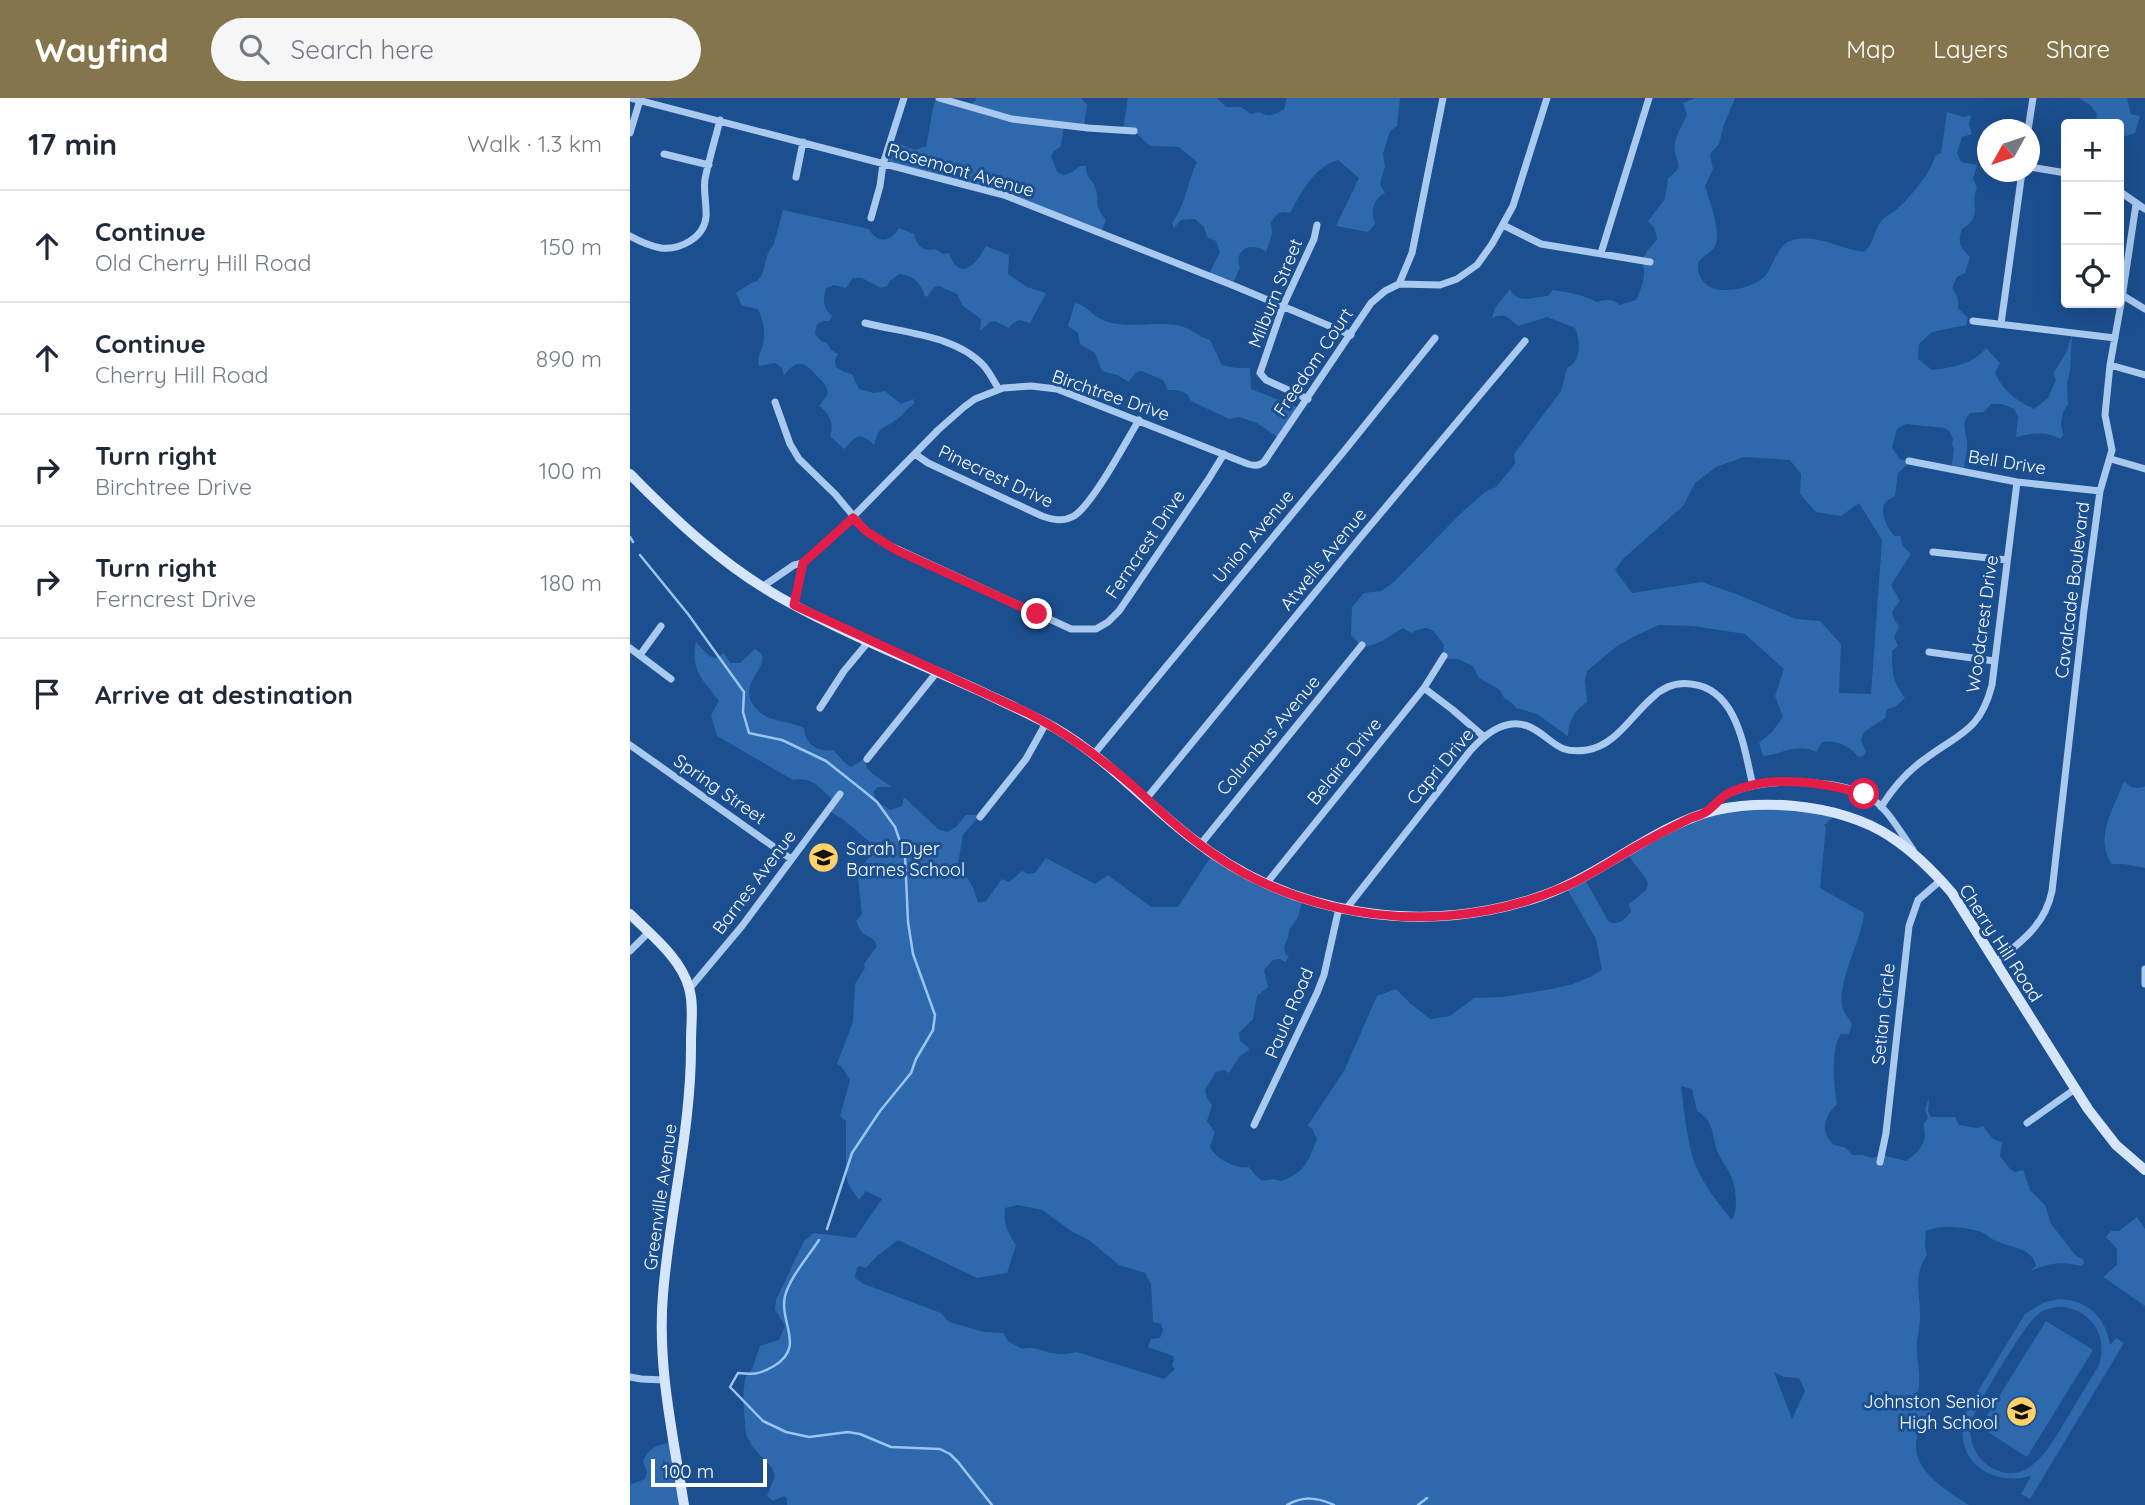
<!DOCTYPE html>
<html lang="en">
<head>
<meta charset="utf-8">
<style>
	body { margin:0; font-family:Quicksand,sans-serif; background:#f6f6f7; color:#1f2937 }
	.controls { position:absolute; right:21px; top:21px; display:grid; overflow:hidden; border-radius:7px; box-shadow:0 7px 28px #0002 }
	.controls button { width:63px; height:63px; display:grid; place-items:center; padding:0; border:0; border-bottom:2px solid #e0e1e3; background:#fff; color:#1f2937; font:35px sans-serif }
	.compass { position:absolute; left:1347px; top:21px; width:63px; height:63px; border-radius:50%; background:#fff; box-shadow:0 7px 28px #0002; rotate:230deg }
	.scale { position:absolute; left:21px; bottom:18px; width:116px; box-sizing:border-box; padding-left:7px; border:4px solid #fff; border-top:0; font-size:19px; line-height:24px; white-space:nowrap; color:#fff; -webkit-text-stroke:5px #1b4f8f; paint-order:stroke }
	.stop { position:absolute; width:21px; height:21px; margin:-16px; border:5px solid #e11d48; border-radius:50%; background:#fff }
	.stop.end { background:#e11d48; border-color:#fff; box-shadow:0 2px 7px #0008 }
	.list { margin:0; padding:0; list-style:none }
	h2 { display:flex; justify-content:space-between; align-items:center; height:91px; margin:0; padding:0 28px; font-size:30px }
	h2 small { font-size:23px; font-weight:400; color:#747a83 }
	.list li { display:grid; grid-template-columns:46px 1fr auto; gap:21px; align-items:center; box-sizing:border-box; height:112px; padding:0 28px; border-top:2px solid #e0e1e3 }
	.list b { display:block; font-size:26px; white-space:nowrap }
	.list p { margin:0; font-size:23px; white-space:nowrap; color:#747a83 }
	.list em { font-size:23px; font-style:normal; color:#747a83 }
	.icon { flex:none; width:38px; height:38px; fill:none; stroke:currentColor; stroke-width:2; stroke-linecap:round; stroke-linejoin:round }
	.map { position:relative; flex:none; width:1515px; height:1407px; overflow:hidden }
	header { display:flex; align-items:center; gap:42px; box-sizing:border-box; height:98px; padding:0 35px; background:#84754c; color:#fff }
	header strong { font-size:33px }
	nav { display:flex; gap:38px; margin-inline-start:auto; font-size:24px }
	.search { width:490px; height:63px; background:#f6f6f7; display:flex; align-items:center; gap:18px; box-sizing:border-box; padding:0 24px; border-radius:38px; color:#747a83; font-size:26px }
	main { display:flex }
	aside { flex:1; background:#fff }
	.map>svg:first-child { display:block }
	.green { fill:#2e69ad; fill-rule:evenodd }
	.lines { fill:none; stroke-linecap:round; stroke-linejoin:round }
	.stream { stroke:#9cc4f0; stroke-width:2.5 }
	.street { stroke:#a9c9ee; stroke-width:7 }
	.secondary { stroke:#d6e6fa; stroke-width:10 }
	.route { stroke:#e11d48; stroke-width:9 }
	.labels { text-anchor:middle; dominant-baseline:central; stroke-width:6; stroke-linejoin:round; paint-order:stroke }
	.street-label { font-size:18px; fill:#fff; stroke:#1b4f8f }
	.poi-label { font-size:18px; fill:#fff; stroke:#1b4f8f; text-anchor:start }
</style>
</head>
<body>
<header>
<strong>Wayfind</strong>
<div class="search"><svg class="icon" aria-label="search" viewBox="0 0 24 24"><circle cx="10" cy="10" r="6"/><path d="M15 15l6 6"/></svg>Search here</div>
<nav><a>Map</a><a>Layers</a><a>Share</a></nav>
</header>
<main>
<aside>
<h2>17 min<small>Walk · 1.3 km</small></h2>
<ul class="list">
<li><svg class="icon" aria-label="ahead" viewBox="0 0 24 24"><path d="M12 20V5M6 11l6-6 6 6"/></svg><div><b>Continue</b><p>Old Cherry Hill Road</p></div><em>150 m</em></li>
<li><svg class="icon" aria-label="ahead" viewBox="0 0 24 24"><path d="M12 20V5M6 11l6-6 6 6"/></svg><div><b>Continue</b><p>Cherry Hill Road</p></div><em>890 m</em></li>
<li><svg class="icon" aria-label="right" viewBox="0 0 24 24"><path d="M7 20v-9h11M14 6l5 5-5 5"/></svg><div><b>Turn right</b><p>Birchtree Drive</p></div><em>100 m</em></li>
<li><svg class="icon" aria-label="right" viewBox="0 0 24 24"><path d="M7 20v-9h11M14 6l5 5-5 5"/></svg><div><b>Turn right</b><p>Ferncrest Drive</p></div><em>180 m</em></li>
<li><svg class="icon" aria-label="arrive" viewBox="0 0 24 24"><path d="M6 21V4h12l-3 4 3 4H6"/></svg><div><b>Arrive at destination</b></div></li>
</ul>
</aside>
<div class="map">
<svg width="1515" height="1407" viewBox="0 0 1515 1407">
	<rect width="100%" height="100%" fill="#1b4f8f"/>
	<path class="green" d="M306,0L339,9L347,0H451L457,7L454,29L434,28L431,48L424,53L421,58L427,74L434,77L442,74L450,68H456C456,81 462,80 465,89C471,104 462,105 476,122L470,136L372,97L253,67L260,42L285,52L296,48C300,32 301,15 306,0Z
		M498,0H587L596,9H611L621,16L629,14C639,20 644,17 654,11L657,0H770L767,28L760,33L753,56L755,68L750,86L755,95C742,102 741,113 745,126L738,134L706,128L729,80L708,62C684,69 671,95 660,115L655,114L648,115L641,124L642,136L636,154C622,143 603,151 610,170L602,187L579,176L590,154L586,143L577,139L574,129L565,121L551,122L544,130L542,125C556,106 557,85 567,64L549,49L520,48L504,33L493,32Z
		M1066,0H1105L1093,29L1089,46L1080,56L1083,71L1075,88C1079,102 1093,137 1084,150C1079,157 1067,159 1068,170C1068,177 1073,184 1078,188C1084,192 1091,192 1099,192C1111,191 1123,188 1133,180C1145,169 1145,144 1167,141C1190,137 1212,152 1234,154C1245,145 1244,130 1253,121C1257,117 1263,115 1267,111C1278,102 1303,72 1305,58L1311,55L1317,14L1333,19L1341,17L1339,27L1342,36L1332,39L1327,55L1331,64L1347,67L1343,81L1347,89C1339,108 1354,118 1332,131C1327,144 1330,150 1340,159L1335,175L1327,179L1322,190L1328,200V210L1338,220L1336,227L1302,234L1289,246L1288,261L1302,272C1323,269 1342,267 1356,250L1370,265L1365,275C1374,294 1386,302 1404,311L1418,300L1426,282L1423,276L1436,255L1442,236L1440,273L1437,285L1438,306L1433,314L1431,326L1433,337L1430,341C1414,332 1403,336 1386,339L1388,319L1384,311L1372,306H1361L1354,314L1340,315C1331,326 1335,331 1337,343C1338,350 1335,363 1334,372L1321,371L1324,352L1322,346L1323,341L1319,333L1314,330L1276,326L1267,331L1262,350L1270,361L1280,364L1268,375L1265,398C1262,400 1257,402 1255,405C1249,415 1258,432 1265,438H1271L1272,447L1281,456L1261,487L1270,503L1262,513L1263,519L1269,529L1264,539L1268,548L1262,553C1262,575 1262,582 1275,600L1265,609L1257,611L1255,620L1234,634L1231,642L1236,654L1233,658L1228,659C1221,648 1205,642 1192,644L1186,654C1167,644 1151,657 1133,658L1129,645L1142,634L1153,619L1145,598L1154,571L1115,536L1063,528L1029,527L1005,538L987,548L957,573L955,582L957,604C945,612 938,623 938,638L907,616L886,610L881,604L874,600L870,592L849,580L843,568L828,561H812L814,547C802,531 801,525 781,535L773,530C760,538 747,548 732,549L721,537L722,509L734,495L751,493L764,484L830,416L855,394L866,389L885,366L884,356L931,293L937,270C951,264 951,243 945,230L917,219L888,228C877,220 876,214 862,220L865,210L880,191C889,208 903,198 918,198L923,192C941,195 951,196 967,204C977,201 982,200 990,207L1006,202C1012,189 1017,177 1012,163L1017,153L1027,142L1025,131L1018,123L1035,101L1038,80C1059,66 1041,62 1045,45C1047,35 1053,26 1057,17L1053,5ZM1114,359L1160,362L1171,376L1170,396L1186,414L1211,418L1229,405L1252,442L1241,596L1209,595L1211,546L1190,523L1166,521L1106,496L1072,484L1002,495L985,472L994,460L1053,408L1065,385L1086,369Z
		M1449,0H1497L1501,16L1510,18L1505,35L1489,40V26H1465L1467,16L1461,8Z
		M153,112L239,131C247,146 261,144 269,130L284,136C286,147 293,155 305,151L313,156L319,155C329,185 347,166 356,148L379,157L378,176L397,189L416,195L414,199L400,225L389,222L382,226L379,230L365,223L360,224L350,233L351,221L333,208L327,196L309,188L304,189L297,199L295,198C290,185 284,177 269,176L260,183L257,188L251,190L232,180H223L216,190L204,187L196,190C193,203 192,208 202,218L199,223H194L187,226L185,236L191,243L197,245L201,252L208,256L205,262L206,269L214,274L222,276L229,291L244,295L255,293L271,306L284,301V306C276,310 273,318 266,322C250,333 250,327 244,347C229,332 226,339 214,351L200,338C205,326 199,315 189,308L198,296C197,287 192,283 186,277C174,263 166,261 154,278L152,270L145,265L129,268C127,259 131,254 133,246C136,235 133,221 128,211L112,208L106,195L121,185L127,183L132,177L138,155L144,146Z
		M445,205C457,207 462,218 473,222C496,232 526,222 550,228C560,230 569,239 580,242L592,267L606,270H620L621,291L669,310L650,341L627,325L609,319L599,321L561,303L557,296L548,292H538L533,282L512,273L505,275L499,284L487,277L472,273L465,255L450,246L448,235L438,228Z
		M66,544L79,558L86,560L94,555L100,565H110L125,551C152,566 95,586 132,616C141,623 162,624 174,630C174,645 188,655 203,652L215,665L221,669L236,660V669L244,677L262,689H248L244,693C243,702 253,707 260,712L272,708L274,699L308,731L317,734L326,729L336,717H350L333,737L328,766L343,789L348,805L356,803L372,781L379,784L392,773L398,776L405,775L416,760L465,786L478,777L521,809H548L582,757L673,801L668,819L659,832L658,840L654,848L655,855L659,859L655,864L650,861L643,862L634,872L638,889L627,898L623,921L609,935L610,943L618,949L619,952L610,958L599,975L594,972L586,974L575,992L577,1000L582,1007L577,1023L585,1034L580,1049C586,1061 605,1071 619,1069C636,1093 633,1076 651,1083C675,1075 678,1063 687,1041L683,1032L678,1027L714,973L747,898L766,891L781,906L800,921L820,918L844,900L873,899L921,891L943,886L962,878L972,872L966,841L936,789L954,780L979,824C990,827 994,822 1001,814L999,806L1016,792L1018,785C1013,774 1003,766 997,755L1058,721L1117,707L1207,716L1194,727L1196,729L1190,790L1234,815C1232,842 1205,887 1213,911C1215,916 1219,921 1222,926L1219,936H1211C1200,950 1204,989 1207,1006C1195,1018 1189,1032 1203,1046C1206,1048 1211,1048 1214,1049C1218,1051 1220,1055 1223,1057H1233L1242,1060L1252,1057L1276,1063C1289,1054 1299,1044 1293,1027L1298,1020L1295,1011L1299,1000L1298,1014L1301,1019H1325L1329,1027L1347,1030L1353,1028C1359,1036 1362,1043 1373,1044L1397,1025L1372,1045L1370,1058L1380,1071L1385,1074L1393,1072L1400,1092L1415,1107L1421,1126L1446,1158L1453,1161L1454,1166L1451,1168C1430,1163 1420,1165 1400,1173L1406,1168C1402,1149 1380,1150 1366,1143C1360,1141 1357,1136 1351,1134C1337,1129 1310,1126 1296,1133L1295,1148L1297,1157C1282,1178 1291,1197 1290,1220C1290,1229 1287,1238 1287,1247C1286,1267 1294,1282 1285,1301L1288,1306H1293L1299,1300L1310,1301C1303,1313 1291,1327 1287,1340C1279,1371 1318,1394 1339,1407H157V1400L154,1398L143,1403L137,1398L145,1378L142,1370L122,1348L116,1336L113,1300L115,1280L122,1271L130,1248L149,1242L155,1228L145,1212L146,1202L174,1143L184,1135L225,1140L252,1101L236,1093L229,1102L219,1088L216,1076V1023L210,1018L220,982L211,968L207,966L223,924L225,886L235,870L234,866L247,848L244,842L232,835L226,823L232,816L228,780L229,774L242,754V746L214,722L198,712L203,703C191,690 181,678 163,682L87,638L81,617L89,603C73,581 60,573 66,544ZM1051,988L1062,991L1067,1013C1085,1023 1081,1037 1088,1055C1091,1062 1096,1068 1099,1074C1106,1086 1109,1110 1102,1122C1090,1108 1077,1091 1068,1073C1058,1053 1054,1012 1051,988ZM388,1107L412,1112L443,1134L459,1142L489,1167L515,1175L521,1186L523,1224L531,1226L533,1232L530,1240L521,1241L518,1249L543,1258L544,1261L542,1268L545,1271L534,1281L447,1254C438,1256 432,1257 422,1255C411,1253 404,1247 392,1251L378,1243L373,1235L354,1234L319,1224L311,1215L234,1186L225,1180L227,1170L230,1168L236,1170L247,1158L268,1142L347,1180L377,1175L386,1147C378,1135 373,1126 375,1110ZM1144,1274L1154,1279L1169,1280L1175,1293L1162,1321Z
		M1494,683C1500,690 1506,692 1515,688V770L1494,766H1482C1463,739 1485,709 1494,683Z
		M1507,1119L1515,1131V1208L1473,1179L1487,1167V1151L1476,1139L1481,1133H1489Z
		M1430,1201C1458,1202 1476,1220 1480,1247L1486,1240L1494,1245L1400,1401L1391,1396L1401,1378C1357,1390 1319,1358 1337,1311L1395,1216L1415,1204ZM1434,1209C1463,1214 1478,1239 1469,1267C1459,1284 1449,1300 1439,1317C1421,1346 1398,1396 1356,1366C1345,1357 1339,1342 1340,1328C1341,1315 1394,1228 1405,1219C1413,1211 1423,1209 1434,1209Z
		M1416,1223L1463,1252L1397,1359L1350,1329Z
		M42,1344L53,1407H0V1387L15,1381L17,1374L13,1363C20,1349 27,1347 42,1344Z"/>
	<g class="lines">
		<path class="stream" d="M0,439L3,444
			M10,457L58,516L114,594L113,614L119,635L152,642L196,663L235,694L247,704L265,729L275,758L278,824L283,856L305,917L303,932L286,961L281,975L250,1013L222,1055L197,1131
			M189,1142C178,1159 160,1179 155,1198C149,1225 176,1249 144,1268C130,1276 124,1277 108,1275L100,1289L133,1323L156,1334L179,1339L218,1334L230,1336L261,1349L310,1351L320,1356L328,1364L362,1407
			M657,1407C673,1398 687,1399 704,1407
			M788,1407L797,1400"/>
		<path class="street" d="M0,0L374,97L607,189L721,237
			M309,0L382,21L458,30L504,33
			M1398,32L1403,0
			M0,35L10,2
			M34,56L79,67
			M1400,69L1436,75
			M166,79L173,44
			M1489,93L1515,111
			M241,120L250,88L253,66L274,0
			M873,127L911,146L1020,164
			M0,138C9,143 20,148 31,150C50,152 74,140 76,119C77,106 73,94 75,81C79,61 85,42 90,22
			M971,155L1019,0
			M769,186L782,155L813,0
			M1492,197L1515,211
			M1343,223L1485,240
			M235,225C273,235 326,237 354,268C360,275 364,284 369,291
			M1371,226L1392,74
			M1480,267L1515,277
			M678,301L636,282L630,275L653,208L684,141L687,127
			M145,304L160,346L169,361L205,396L236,433L254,445L441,531H466L478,524L489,513L578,382L594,356
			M285,356L298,365L412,418C423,422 433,424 444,418C463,406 496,343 509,322
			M1481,361L1515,371
			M1279,363L1387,384L1470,393
			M1303,454L1377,462
			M132,489L164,467L173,465L212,430L308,332L334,309L345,301L373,290L401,288L427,291L618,366C625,368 628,368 634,364L741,205L755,193L769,186L810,187L827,181L847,167L862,146L883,108L917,0
			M164,507L173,465
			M0,550L41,581
			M1299,554L1364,563
			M10,557L31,528
			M794,590L823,612L853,638
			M190,610L214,573L239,543
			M0,647L161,761
			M464,656L715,352L805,240
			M237,661L307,574
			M516,701L729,441L895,243
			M1251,709C1263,690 1276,674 1295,661C1329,635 1350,634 1362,587L1387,384
			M1075,715C1083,707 1091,699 1100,695C1133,680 1206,680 1238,698C1257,709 1270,734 1283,752
			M350,719L396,661L416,625
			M570,747L732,547
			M636,786L794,590L814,558
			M716,811L840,653C854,637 876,618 900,629C923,640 926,657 957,652C985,648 1001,618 1022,600C1033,589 1046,584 1061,586C1108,591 1114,651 1123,688
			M0,853L18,835
			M1366,864C1392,843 1415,827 1422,793L1454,512L1470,393L1482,352L1475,317L1480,267L1492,200L1506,106
			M1515,871V886
			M60,890L112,828L210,696
			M1397,1025L1445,991
			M624,1027L687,895L694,877L709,810
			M1250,1064L1256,1035L1279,828L1288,802L1311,782
			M0,1279L11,1281L33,1282"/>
		<path class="secondary" d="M0,376C46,423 94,468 151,500C215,536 284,563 350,593C375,605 401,616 425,630C475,659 514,703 560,739C609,778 668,804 731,814C793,824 858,818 917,796C969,776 1012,739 1064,719C1119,697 1212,705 1261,739C1284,754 1304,774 1322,795L1458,1011L1486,1047L1515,1072
			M0,816C21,837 51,860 59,890C64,906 61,926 61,943C62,1028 40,1111 33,1196C27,1268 43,1337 54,1407"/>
	</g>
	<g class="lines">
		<path class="route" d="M407,516L266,452L236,433L223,420L173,465L164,507L400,616C438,636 472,661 504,689C530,713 555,737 585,757C619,781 660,798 700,808C777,827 861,821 934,789C965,776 992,755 1022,740C1034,733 1047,727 1059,721C1064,718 1070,718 1074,715C1083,710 1089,700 1099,695C1140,675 1192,684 1234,696"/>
	</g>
	<defs>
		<symbol id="school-disc" viewBox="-11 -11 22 22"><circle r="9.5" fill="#ffd166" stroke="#1b4f8f"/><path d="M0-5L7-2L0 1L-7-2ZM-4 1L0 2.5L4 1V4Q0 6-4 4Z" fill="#111"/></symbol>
	</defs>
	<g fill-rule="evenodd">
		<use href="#school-disc" x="176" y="742" width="35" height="35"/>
		<use href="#school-disc" x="1374" y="1296" width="35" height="35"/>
	</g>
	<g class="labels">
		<g class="street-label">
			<text transform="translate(331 72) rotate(16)">Rosemont Avenue</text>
			<text transform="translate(645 195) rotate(-68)">Milburn Street</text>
			<text transform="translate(683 264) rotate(-56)">Freedom Court</text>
			<text transform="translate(481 297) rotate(19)">Birchtree Drive</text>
			<text transform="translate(1377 364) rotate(9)">Bell Drive</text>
			<text transform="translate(366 378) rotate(25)">Pinecrest Drive</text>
			<text transform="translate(623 438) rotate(-50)">Union Avenue</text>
			<text transform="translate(515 446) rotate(-56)">Ferncrest Drive</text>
			<text transform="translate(693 461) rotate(-51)">Atwells Avenue</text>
			<text transform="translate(1442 492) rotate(-83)">Cavalcade Boulevard</text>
			<text transform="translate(1352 526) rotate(-82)">Woodcrest Drive</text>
			<text transform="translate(638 637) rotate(-50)">Columbus Avenue</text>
			<text transform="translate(714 663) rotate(-51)">Belaire Drive</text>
			<text transform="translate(810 668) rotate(-50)">Capri Drive</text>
			<text transform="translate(90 691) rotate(35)">Spring Street</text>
			<text transform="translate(124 784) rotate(-53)">Barnes Avenue</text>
			<text transform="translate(1371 845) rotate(57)">Cherry Hill Road</text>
			<text transform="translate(659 915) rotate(-67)">Paula Road</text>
			<text transform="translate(1253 916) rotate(-84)">Setian Circle</text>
			<text transform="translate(30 1099) rotate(-82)">Greenville Avenue</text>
		</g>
		<g class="poi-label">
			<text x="216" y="750">Sarah Dyer<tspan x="216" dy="21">Barnes School</tspan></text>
			<text x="1368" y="1303" text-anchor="end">Johnston Senior<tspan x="1368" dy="21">High School</tspan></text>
		</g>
	</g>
</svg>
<div class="controls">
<button>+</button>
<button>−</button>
<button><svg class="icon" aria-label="locate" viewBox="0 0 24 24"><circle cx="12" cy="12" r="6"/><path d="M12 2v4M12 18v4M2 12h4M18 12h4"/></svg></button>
</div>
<svg class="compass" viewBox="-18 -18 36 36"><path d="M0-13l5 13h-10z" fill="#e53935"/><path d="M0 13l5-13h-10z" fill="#747a83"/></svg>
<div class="scale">100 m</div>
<div class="stop" style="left:1234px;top:696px"></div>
<div class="stop end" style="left:407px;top:516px"></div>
</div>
</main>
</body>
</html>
